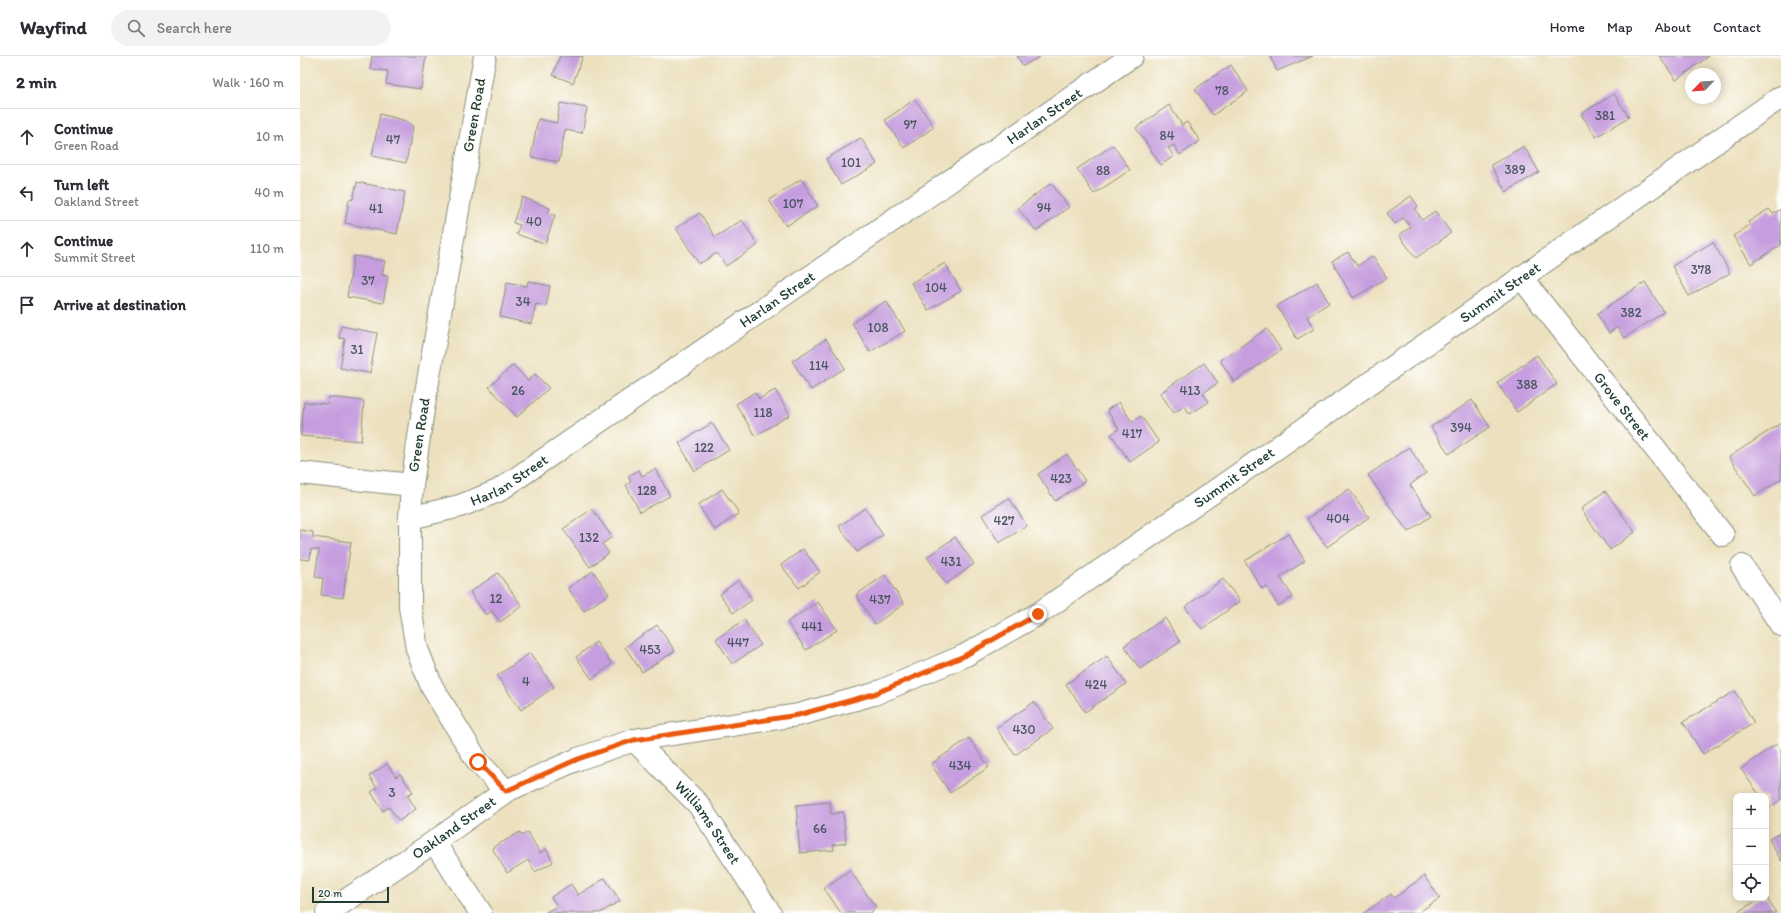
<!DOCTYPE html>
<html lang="en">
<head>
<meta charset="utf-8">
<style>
	body { margin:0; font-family:Itim,sans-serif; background:#f2f2f3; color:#2b2b33 }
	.controls { position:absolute; right:12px; bottom:12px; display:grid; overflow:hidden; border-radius:8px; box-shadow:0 2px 10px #0003 }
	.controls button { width:36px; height:36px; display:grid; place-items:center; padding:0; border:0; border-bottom:1px solid #e1e1e2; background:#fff; color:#2b2b33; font:20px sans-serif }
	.compass { position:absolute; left:1385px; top:12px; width:36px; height:36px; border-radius:50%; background:#fff; box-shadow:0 2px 10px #0003; rotate:245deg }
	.scale { position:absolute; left:12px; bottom:10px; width:77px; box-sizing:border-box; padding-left:4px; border:2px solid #1f3d34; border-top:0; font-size:11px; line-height:14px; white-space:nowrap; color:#1f3d34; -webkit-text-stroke:3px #fdfcf7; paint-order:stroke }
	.stop { position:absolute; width:12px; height:12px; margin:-9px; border:3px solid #ea580c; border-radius:50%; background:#fff }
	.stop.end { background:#ea580c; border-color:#fff; box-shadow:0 1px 4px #0008 }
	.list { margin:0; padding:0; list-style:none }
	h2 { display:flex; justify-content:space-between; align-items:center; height:52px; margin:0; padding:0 16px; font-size:17px }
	h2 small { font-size:13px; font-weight:400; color:#7c7c81 }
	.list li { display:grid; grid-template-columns:26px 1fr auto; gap:12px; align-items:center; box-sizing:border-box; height:56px; padding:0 16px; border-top:1px solid #e1e1e2 }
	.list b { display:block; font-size:15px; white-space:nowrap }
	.list p { margin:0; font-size:13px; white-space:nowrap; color:#7c7c81 }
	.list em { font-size:13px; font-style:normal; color:#7c7c81 }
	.icon { flex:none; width:22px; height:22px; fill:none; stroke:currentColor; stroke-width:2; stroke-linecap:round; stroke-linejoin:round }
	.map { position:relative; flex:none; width:1481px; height:857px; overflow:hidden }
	header { display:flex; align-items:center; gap:24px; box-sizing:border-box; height:56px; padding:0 20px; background:#fff; border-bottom:1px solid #e1e1e2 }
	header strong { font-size:19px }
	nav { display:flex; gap:22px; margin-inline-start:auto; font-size:14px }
	.search { width:280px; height:36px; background:#f2f2f3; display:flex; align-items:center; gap:10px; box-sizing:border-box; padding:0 14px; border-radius:22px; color:#7c7c81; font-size:15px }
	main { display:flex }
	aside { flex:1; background:#fff }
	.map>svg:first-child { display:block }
	.building { fill:#c69edf }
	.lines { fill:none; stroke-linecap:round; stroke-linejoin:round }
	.minor-casing { stroke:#868e79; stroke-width:24 }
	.minor { stroke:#fff; stroke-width:22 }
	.route { stroke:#ea580c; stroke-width:5 }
	.labels { text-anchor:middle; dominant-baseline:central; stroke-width:3; stroke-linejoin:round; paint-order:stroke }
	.number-label { font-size:13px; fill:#49555f }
	.street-label { font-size:15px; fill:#1f3d34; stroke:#fdfcf7 }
</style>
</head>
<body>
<header>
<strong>Wayfind</strong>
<div class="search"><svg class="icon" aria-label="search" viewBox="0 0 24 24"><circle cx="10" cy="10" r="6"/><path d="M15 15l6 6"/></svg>Search here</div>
<nav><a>Home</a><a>Map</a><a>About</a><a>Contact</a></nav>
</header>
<main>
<aside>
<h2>2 min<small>Walk · 160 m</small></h2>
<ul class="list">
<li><svg class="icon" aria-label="ahead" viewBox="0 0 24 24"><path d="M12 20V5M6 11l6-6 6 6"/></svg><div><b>Continue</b><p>Green Road</p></div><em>10 m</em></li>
<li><svg class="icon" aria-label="left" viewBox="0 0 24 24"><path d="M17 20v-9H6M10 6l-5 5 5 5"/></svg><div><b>Turn left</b><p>Oakland Street</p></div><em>40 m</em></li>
<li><svg class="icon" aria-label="ahead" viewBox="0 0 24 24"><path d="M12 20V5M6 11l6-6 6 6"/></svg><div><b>Continue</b><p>Summit Street</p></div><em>110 m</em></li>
<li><svg class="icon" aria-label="arrive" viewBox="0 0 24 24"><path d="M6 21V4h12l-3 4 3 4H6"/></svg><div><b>Arrive at destination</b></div></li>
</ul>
</aside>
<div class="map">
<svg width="1481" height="857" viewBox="0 0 1481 857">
	<rect width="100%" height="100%" fill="#fdfcf7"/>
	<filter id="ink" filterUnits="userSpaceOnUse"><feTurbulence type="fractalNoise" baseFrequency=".025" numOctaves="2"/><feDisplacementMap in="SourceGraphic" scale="8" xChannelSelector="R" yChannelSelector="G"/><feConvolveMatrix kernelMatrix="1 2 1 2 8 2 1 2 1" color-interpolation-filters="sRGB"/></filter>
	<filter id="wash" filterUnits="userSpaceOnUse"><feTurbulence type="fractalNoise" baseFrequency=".012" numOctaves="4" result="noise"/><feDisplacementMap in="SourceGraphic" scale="16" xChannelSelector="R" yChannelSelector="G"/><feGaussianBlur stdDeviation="0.9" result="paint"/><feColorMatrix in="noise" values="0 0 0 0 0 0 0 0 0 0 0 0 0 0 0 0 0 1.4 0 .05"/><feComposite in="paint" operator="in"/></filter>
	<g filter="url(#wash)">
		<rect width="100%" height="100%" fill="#ece0be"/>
		<g id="blocks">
			<path class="building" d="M72,0H126L121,33L86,28L88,15L70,13Z
				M260,0H283L273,27L253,19Z
				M717,0H741L723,10Z
				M970,0H1013L977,15Z
				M1359,0H1408V1L1376,24Z
				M931,9L948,35L913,59L895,33Z
				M1314,38L1329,61L1296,81L1281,58Z
				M615,43L634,71L604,92L585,64Z
				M260,47L287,52L282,77L265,74L259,106L231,101L238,63L257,67Z
				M869,49L882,69L887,66L900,85L880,99L874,89L868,92L874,100L861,109L836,72Z
				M80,58L106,65L113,70L106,107L72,100Z
				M561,82L577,108L541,129L526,103Z
				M813,89L830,114L794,138L777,113Z
				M1224,90L1239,116L1206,136L1191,109Z
				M501,123L518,150L486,170L469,144Z
				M57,126L105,136L97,178L45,167L49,144L53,143Z
				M751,127L769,151L736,175L718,152Z
				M1111,140L1118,150L1115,153L1122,164L1135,155L1151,177L1116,202L1099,179L1111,171L1103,162L1095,168L1087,157Z
				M222,141L250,152L248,157L255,159L245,188L216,178L220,169L213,167Z
				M1469,153L1473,158L1481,153V189L1451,208L1433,180L1450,169L1448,166Z
				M400,157L415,181L442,164L458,189L426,210L417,197L399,208L376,172Z
				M1413,186L1430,217L1389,240L1372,210Z
				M1048,196L1057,210L1073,200L1087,222L1053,242L1032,205Z
				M54,200L85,205L82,219L88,220L83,247L47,241Z
				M645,207L661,235L628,254L611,227Z
				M228,225L250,230L246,250L236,248L231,268L200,261L207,226L227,230Z
				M1017,226L1029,247L1007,261L1014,273L997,283L977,250Z
				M1345,226L1364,256L1324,282L1317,271L1309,277L1297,258Z
				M586,245L605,275L570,296L552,267Z
				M41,270L77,277L70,317L40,312L45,283L39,282Z
				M967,273L981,294L934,326L920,304Z
				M526,283L545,312L511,334L492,305Z
				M1237,299L1257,328L1217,356L1197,327Z
				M904,307L918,327L903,337L909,346L890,358L884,350L874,357L860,337Z
				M213,309L228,325L235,318L249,332L217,361L189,331Z
				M475,334L490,359L455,380L436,348L455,336L459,343Z
				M29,341L64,345L61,385L1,380L4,346L28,348Z
				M1172,344L1190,371L1149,398L1131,371Z
				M819,346L832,366L841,360L859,386L830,406L811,378L819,373L807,354Z
				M412,367L429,394L395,415L379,387Z
				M1481,367V423L1455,440L1429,401Z
				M1109,391L1126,417L1110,429L1131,460L1108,476L1068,419Z
				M767,398L785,425L755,445L738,418Z
				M355,413L370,440L340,456L326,429L331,426L328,420L339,414L342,420Z
				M422,433L439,457L415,474L398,449Z
				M1049,433L1069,461L1027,491L1007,463Z
				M1305,435L1335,476L1310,494L1281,453Z
				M709,442L727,470L699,487L682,459Z
				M565,452L583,479L557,496L539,470Z
				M292,453L312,481L302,488L309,497L290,511L263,473Z
				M0,474L13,476V481L51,486L43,542L21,539L23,522L15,521L19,494L11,493L10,504L0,503Z
				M988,478L1005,505L980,521L993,541L978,550L966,530L962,533L945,505Z
				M655,481L674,508L646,528L627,501Z
				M503,493L520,516L499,532L481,509Z
				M293,515L309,538L284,555L268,532Z
				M198,517L222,550L200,566L192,555L186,559L170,536Z
				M585,519L604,548L575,568L556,539Z
				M923,523L940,545L902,573L885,551Z
				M439,524L452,544L433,557L420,538Z
				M518,546L537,574L506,594L487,566Z
				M865,562L880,586L840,613L824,590Z
				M444,564L461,589L432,608L416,583Z
				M357,569L375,595L342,616L325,591Z
				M296,586L312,608L292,623L276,601Z
				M230,597L254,631L221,654L197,620Z
				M807,600L826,628L785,656L766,628Z
				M1435,635L1454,667L1403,698L1383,666Z
				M734,646L753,673L715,699L696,672Z
				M669,682L689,711L650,737L631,708Z
				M1476,688L1481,694V743L1469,752L1466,748V740H1460L1441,713Z
				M87,708L96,721L100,718L113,736L107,739L116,753L99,765L89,751L83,755L71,736L77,732L69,720Z
				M530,746L531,758L543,756L546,787L533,789L534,794L500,797L496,749Z
				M220,776L222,780L228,776L240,797L246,793L253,806L235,816L228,804L207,817L192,792Z
				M1481,776V805L1469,783Z
				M550,814L576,852L570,857H541L524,832Z
				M1124,820L1140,842L1118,857H1064L1091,838L1094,842Z
				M305,822L320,845L300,857H245L257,850L251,841L271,828L278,839Z
				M1461,842H1467L1476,857H1436Z"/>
		</g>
	</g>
	<g filter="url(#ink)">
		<use href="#blocks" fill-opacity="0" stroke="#868e79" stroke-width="1"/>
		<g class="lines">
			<defs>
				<g id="minor">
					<path d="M185,0L123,354L112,429L110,462V551L117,593L132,631L178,706L206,735"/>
					<path id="s1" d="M1221,221L1423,479"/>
					<path d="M0,417L112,429"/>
					<path id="s2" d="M110,462L160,450L198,435L832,0"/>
					<path d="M1442,510L1481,569"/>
					<path id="s3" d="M334,684L398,748L470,857"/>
					<path d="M134,786L181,857"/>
					<path id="s4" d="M27,857L134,786L206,735L278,703L334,684L498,659L574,638L664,600L738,558L1481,41"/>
				</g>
			</defs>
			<use href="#minor" class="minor-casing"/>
			<use href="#minor" class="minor"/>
		</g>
	</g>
	<g class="lines" filter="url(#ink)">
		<path class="route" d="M178,706L206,735L278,703L334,684L498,659L574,638L664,600L738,558"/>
	</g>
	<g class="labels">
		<g class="number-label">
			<text x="922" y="34">78</text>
			<text x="1305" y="59">381</text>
			<text x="610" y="68">97</text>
			<text x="867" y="79">84</text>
			<text x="93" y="83">47</text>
			<text x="551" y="106">101</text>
			<text x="1215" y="113">389</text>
			<text x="803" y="114">88</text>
			<text x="493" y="147">107</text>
			<text x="744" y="151">94</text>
			<text x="76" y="152">41</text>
			<text x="234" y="165">40</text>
			<text x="1401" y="213">378</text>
			<text x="68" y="224">37</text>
			<text x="636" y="231">104</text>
			<text x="223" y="245">34</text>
			<text x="1331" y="256">382</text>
			<text x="578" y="271">108</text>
			<text x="57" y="293">31</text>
			<text x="519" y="309">114</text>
			<text x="1227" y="328">388</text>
			<text x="218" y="334">26</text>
			<text x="890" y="334">413</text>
			<text x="463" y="356">118</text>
			<text x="1161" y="371">394</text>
			<text x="832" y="377">417</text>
			<text x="404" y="391">122</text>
			<text x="761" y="422">423</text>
			<text x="347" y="434">128</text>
			<text x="1038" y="462">404</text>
			<text x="704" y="464">427</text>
			<text x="289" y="481">132</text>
			<text x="651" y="505">431</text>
			<text x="196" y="542">12</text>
			<text x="580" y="543">437</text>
			<text x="512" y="570">441</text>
			<text x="438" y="586">447</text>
			<text x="350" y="593">453</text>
			<text x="226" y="625">4</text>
			<text x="796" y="628">424</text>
			<text x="724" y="673">430</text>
			<text x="660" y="709">434</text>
			<text x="92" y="736">3</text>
			<text x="520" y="772">66</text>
		</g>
		<g class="street-label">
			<text transform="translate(174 59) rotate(-80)">Green Road</text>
			<text stroke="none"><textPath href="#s2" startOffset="755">Harlan Street</textPath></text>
			<text stroke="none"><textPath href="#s4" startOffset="1345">Summit Street</textPath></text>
			<text stroke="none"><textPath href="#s2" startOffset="431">Harlan Street</textPath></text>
			<text stroke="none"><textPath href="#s1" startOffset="164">Grove Street</textPath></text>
			<text transform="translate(119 379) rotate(-81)">Green Road</text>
			<text stroke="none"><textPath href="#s4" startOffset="1021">Summit Street</textPath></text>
			<text stroke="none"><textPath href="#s2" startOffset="107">Harlan Street</textPath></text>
			<text stroke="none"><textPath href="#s3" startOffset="111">Williams Street</textPath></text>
			<text stroke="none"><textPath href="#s4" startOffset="153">Oakland Street</textPath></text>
		</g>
	</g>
</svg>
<div class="controls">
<button>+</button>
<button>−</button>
<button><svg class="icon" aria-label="locate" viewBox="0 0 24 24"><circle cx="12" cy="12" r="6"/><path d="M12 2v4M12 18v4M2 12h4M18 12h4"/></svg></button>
</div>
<svg class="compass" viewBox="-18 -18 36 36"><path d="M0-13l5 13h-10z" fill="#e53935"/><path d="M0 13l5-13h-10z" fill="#7c7c81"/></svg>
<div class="scale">20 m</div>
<div class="stop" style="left:178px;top:706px"></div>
<div class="stop end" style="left:738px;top:558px"></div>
</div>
</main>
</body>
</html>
